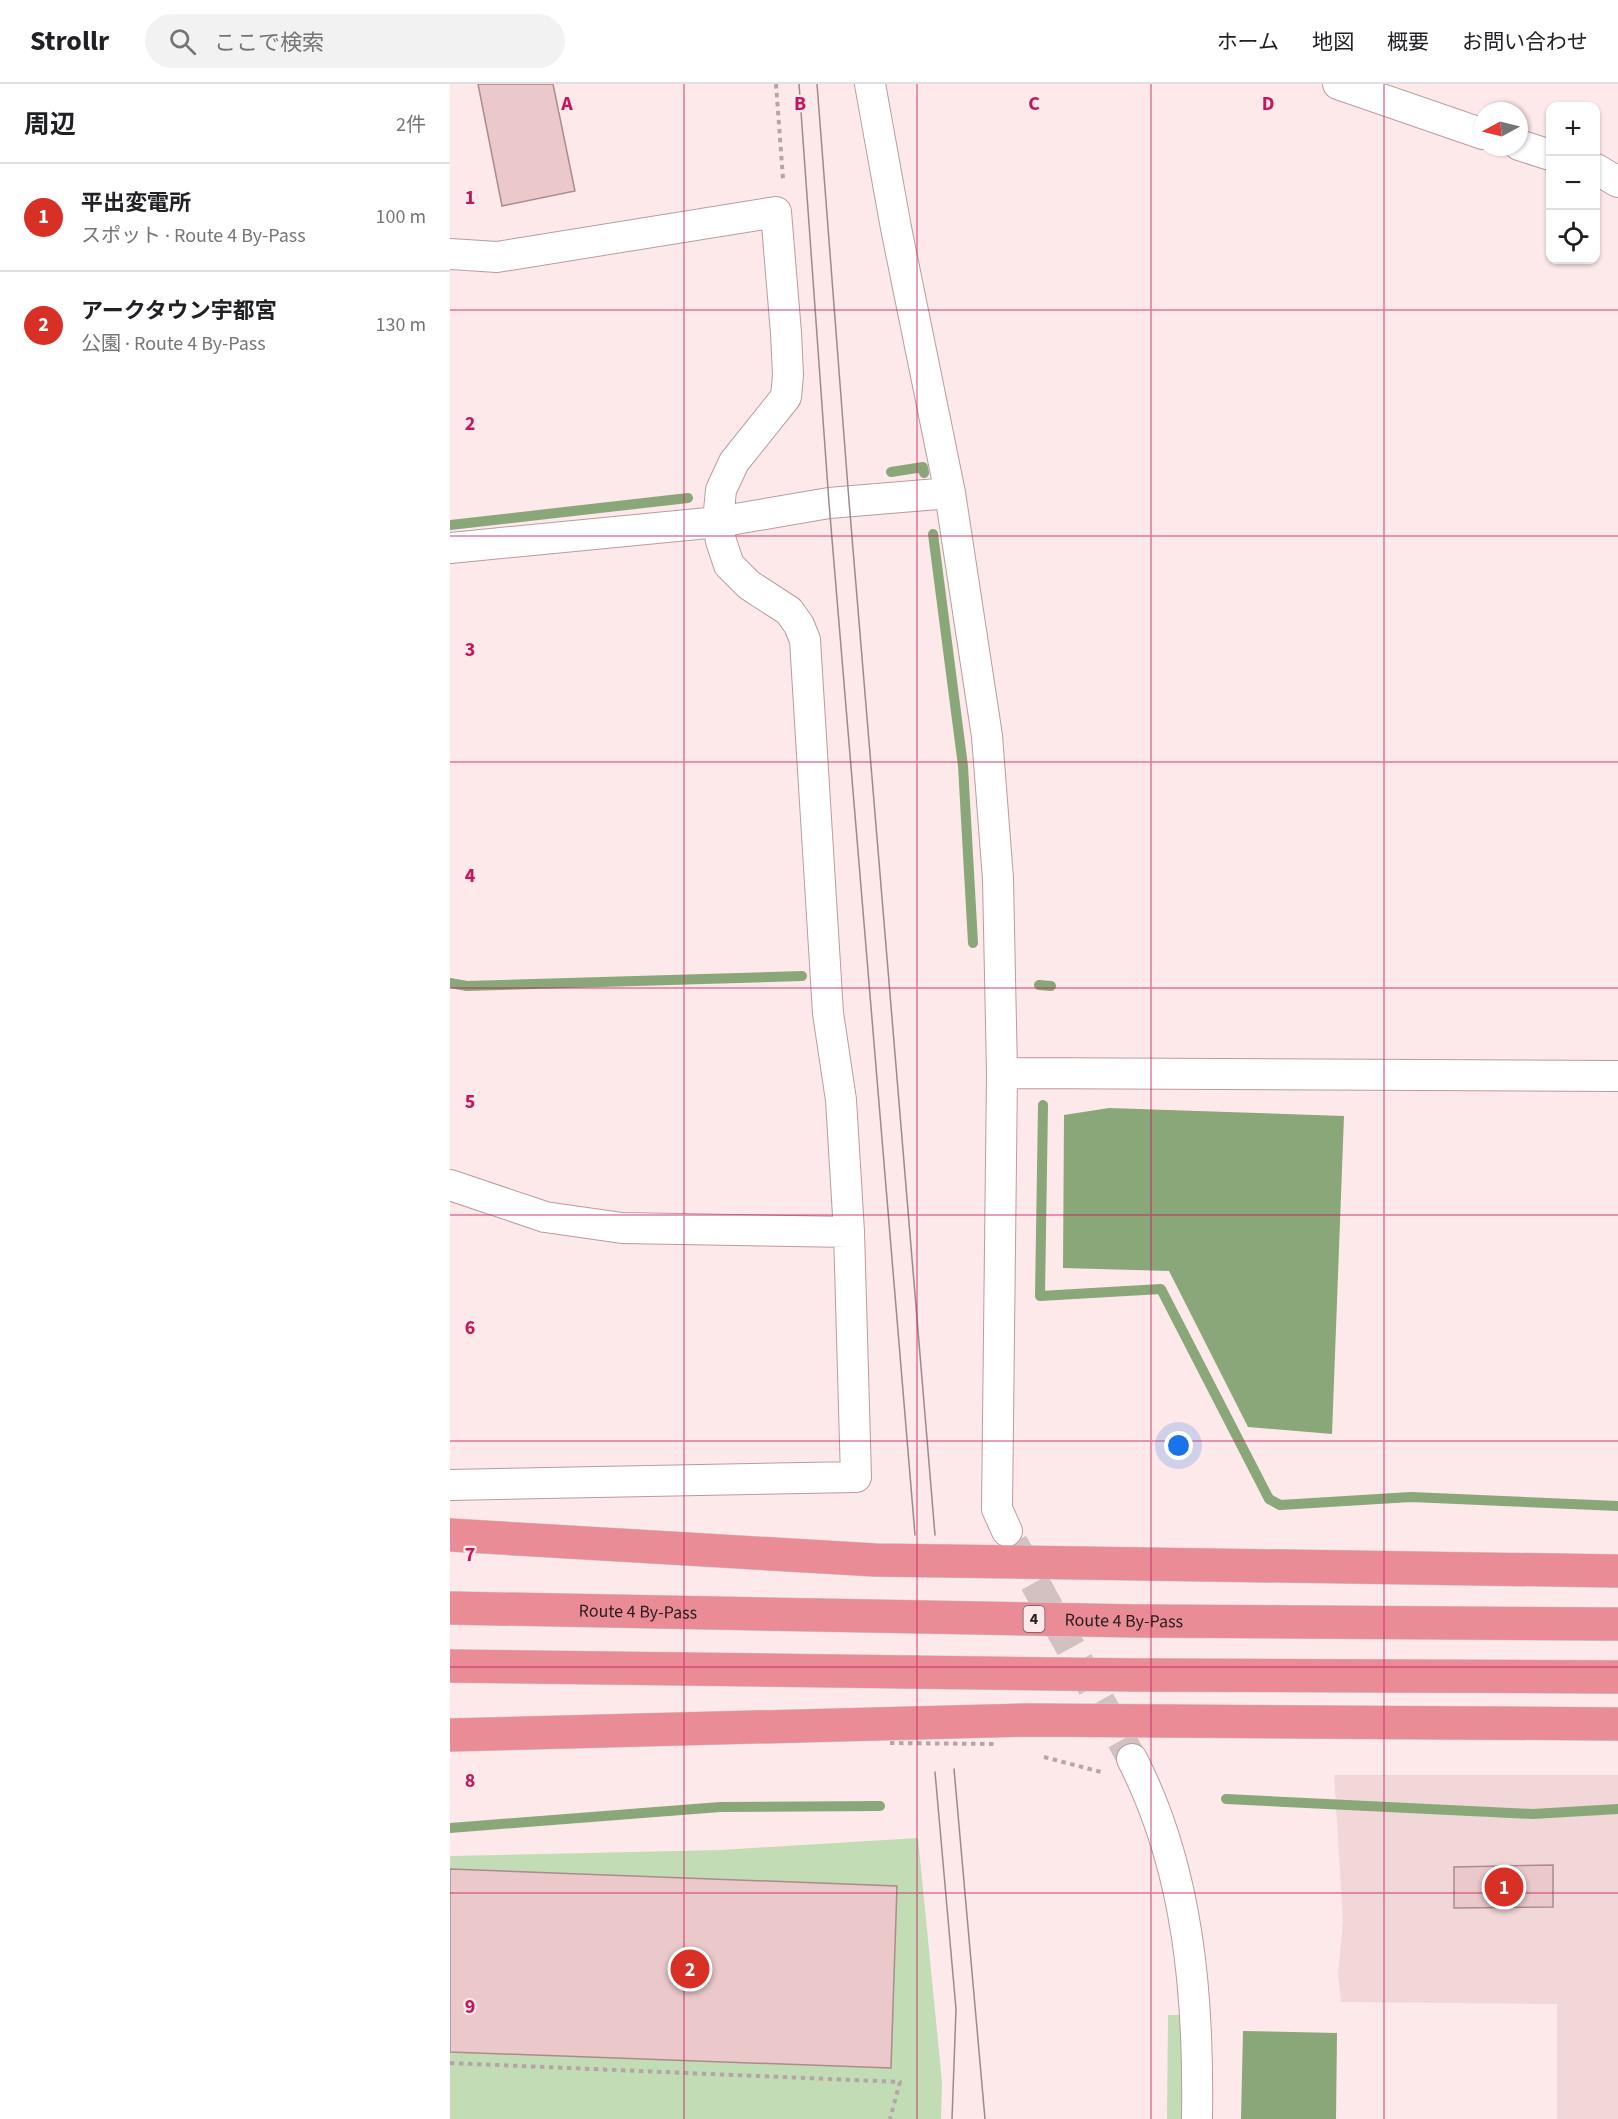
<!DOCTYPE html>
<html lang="ja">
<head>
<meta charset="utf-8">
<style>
	body { margin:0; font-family:"Source Sans 3","Noto Sans JP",sans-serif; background:#f2f2f2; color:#202124 }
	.controls { position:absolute; right:18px; top:18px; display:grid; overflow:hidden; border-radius:12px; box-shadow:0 2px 4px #0004 }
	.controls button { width:54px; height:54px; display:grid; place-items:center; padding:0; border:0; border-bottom:2px solid #e0e0e0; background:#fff; color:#202124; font:30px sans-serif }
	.compass { position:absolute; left:1024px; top:18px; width:54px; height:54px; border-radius:50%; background:#fff; box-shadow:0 2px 4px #0004; rotate:263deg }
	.you { position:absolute; left:729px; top:1362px; width:21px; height:21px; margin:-15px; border:4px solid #fff; border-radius:50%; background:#1a73e8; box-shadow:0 0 0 9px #1a73e833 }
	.badge { display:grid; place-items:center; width:39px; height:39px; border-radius:50%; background:#d93025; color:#fff; font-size:20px; font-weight:700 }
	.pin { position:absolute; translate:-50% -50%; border:3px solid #fff; box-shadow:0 2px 6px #0006 }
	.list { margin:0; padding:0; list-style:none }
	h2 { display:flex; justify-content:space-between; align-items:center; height:78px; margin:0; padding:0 24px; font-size:26px }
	h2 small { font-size:20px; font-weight:400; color:#757577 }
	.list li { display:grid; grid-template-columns:39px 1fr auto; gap:18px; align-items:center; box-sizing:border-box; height:108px; padding:0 24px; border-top:2px solid #e0e0e0 }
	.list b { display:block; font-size:22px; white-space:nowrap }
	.list p { margin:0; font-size:20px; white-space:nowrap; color:#757577 }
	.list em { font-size:20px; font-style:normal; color:#757577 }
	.icon { flex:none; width:33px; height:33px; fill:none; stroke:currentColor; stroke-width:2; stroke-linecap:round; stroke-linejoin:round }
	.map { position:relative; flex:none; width:1168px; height:2035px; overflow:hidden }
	header { display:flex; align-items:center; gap:36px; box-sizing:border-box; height:84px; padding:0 30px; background:#fff; border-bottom:2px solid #e0e0e0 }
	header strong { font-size:28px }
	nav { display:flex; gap:33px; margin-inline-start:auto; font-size:21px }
	.search { width:420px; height:54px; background:#f2f2f2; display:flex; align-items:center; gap:15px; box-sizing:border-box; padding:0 21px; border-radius:33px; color:#757577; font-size:22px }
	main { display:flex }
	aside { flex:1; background:#fff }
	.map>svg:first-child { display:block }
	.built { fill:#f2d7d8 }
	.green { fill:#c2dcb5 }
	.water { fill:#89a779 }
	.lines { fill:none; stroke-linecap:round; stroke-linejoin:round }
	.stream { stroke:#89a779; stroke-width:10 }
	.building { fill:#ebc9cb; stroke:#ab8b8c; stroke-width:1.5 }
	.street-tunnel { stroke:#d3c0c1; stroke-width:30; stroke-dasharray:30 15; stroke-linecap:butt }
	.street-casing { stroke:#bb9b9d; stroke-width:32 }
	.highway-casing { stroke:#d0cdcd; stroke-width:34 }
	.path { stroke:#b7a5a6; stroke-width:4; stroke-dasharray:4.5 4.5; stroke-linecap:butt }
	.street { stroke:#fff; stroke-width:30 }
	.highway { stroke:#ea8c95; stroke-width:33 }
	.tram { stroke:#9b8a8b; stroke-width:1.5 }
	.path-bridge { stroke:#b7a5a6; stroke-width:4; stroke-dasharray:4.5 4.5; stroke-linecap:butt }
	.grid { fill:none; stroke:#c2185b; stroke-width:1.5; stroke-opacity:0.55 }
	.labels { text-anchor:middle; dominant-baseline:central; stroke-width:4.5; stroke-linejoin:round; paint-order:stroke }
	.shield { fill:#fee9ea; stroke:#685a5a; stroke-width:1.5 }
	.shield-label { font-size:16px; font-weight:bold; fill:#281c1d }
	.street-label { font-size:18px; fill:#281c1d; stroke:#fee9ea }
	.grid-label { font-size:20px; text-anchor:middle; font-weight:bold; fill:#c2185b; stroke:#fee9ea; stroke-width:4.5; stroke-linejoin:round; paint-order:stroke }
</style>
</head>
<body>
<header>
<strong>Strollr</strong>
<div class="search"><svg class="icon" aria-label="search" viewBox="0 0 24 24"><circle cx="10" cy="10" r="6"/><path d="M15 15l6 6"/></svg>ここで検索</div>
<nav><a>ホーム</a><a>地図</a><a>概要</a><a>お問い合わせ</a></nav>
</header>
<main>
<aside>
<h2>周辺<small>2件</small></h2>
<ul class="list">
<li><span class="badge">1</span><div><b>平出変電所</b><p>スポット · Route 4 By-Pass</p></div><em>100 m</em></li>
<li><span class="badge">2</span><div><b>アークタウン宇都宮</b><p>公園 · Route 4 By-Pass</p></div><em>130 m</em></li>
</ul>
</aside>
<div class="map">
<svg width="1168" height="2035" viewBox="0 0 1168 2035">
	<rect width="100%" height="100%" fill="#fee9ea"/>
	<path class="built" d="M884,1691H1168V2035H1107V1920L891,1918L888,1890L893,1837Z"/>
	<path class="green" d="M468,1754L492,1998L491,2035H0V1772L270,1766Z
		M718,1931H736L737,2035H717Z"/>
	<path class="water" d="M659,1024L894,1032L882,1350L798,1343L719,1187L613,1184L614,1031Z
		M793,1947L887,1949L886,2035H791Z"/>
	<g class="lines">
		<path class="stream" d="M441,388L473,383L474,389
			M0,441L238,414
			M483,450L513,682L523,859
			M0,899L17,902L352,892
			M589,901L601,902
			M593,1021L590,1212L711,1205L819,1415L830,1421L961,1413L1168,1422
			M776,1715L1083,1730L1168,1725
			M0,1744L270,1723L430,1722"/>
	</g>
	<path class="building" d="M28,0H103L125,107L52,122Z
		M1103,1781V1823L1004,1824V1783Z
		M0,1785L447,1802L441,1984L0,1968Z"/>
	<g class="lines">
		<path class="street-tunnel" d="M563,1459L682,1675"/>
		<defs>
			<path id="street" d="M420,0L446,144L500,409L537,652L548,795L552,989L547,1425L557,1447
				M888,0L1033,50
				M1069,61L1100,71
				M1146,85L1168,98
				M0,170L47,173L326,128L336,249L338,291L336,313L284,378L271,406L268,438L271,457L279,481L299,501L339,527L349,541L355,556L378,929L391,1016L399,1148L406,1393L0,1401
				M0,464L268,438L379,419L500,409
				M552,989L1168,992
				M0,1101L95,1133L172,1144L399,1148
				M682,1675C739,1786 749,1912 747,2035"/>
			<g id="highway">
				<path d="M0,1451L425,1476L1168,1487"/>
				<path id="s1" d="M0,1524L688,1537L1168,1540"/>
				<path d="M0,1582L687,1591L1168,1593"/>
				<path d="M0,1651L579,1636L1168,1640"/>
			</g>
		</defs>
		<use href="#street" class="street-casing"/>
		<use href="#highway" class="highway-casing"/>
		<path class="path" d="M326,0L333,95
			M594,1673L651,1688
			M0,1979L450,1998L440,2035"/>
		<use href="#street" class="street"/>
		<use href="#highway" class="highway"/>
		<path class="tram" d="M349,0L379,419L465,1451
			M367,0L399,417L485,1451
			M504,1685L535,2035
			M485,1688L506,1925L502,2035"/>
		<path class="path-bridge" d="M440,1659L544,1660"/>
	</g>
	<path class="grid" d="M234,0V2035M467,0V2035M701,0V2035M934,0V2035M0,226H1168M0,452H1168M0,678H1168M0,904H1168M0,1131H1168M0,1357H1168M0,1583H1168M0,1809H1168"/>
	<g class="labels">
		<rect class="shield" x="573.5" y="1522" width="21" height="26" rx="4.5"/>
		<g class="shield-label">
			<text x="584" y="1535">4</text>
		</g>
		<g class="street-label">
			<text stroke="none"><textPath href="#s1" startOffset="188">Route 4 By-Pass</textPath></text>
			<text stroke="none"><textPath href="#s1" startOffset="674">Route 4 By-Pass</textPath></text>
		</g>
	</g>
	<g class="grid-label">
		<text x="117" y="26">A</text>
		<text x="350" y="26">B</text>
		<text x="584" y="26">C</text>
		<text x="818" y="26">D</text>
		<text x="20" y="120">1</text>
		<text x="20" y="346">2</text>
		<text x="20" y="572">3</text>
		<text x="20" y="798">4</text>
		<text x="20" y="1024">5</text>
		<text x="20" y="1250">6</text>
		<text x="20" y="1477">7</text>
		<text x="20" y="1703">8</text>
		<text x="20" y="1929">9</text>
	</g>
</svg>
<div class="controls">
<button>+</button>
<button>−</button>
<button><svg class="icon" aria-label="locate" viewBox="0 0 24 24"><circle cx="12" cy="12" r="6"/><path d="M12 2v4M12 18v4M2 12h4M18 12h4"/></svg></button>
</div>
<svg class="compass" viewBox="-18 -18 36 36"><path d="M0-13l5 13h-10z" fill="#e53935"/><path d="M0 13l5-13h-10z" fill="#757577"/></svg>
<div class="you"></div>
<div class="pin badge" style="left:1054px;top:1803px">1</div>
<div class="pin badge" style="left:240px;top:1885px">2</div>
</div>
</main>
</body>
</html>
